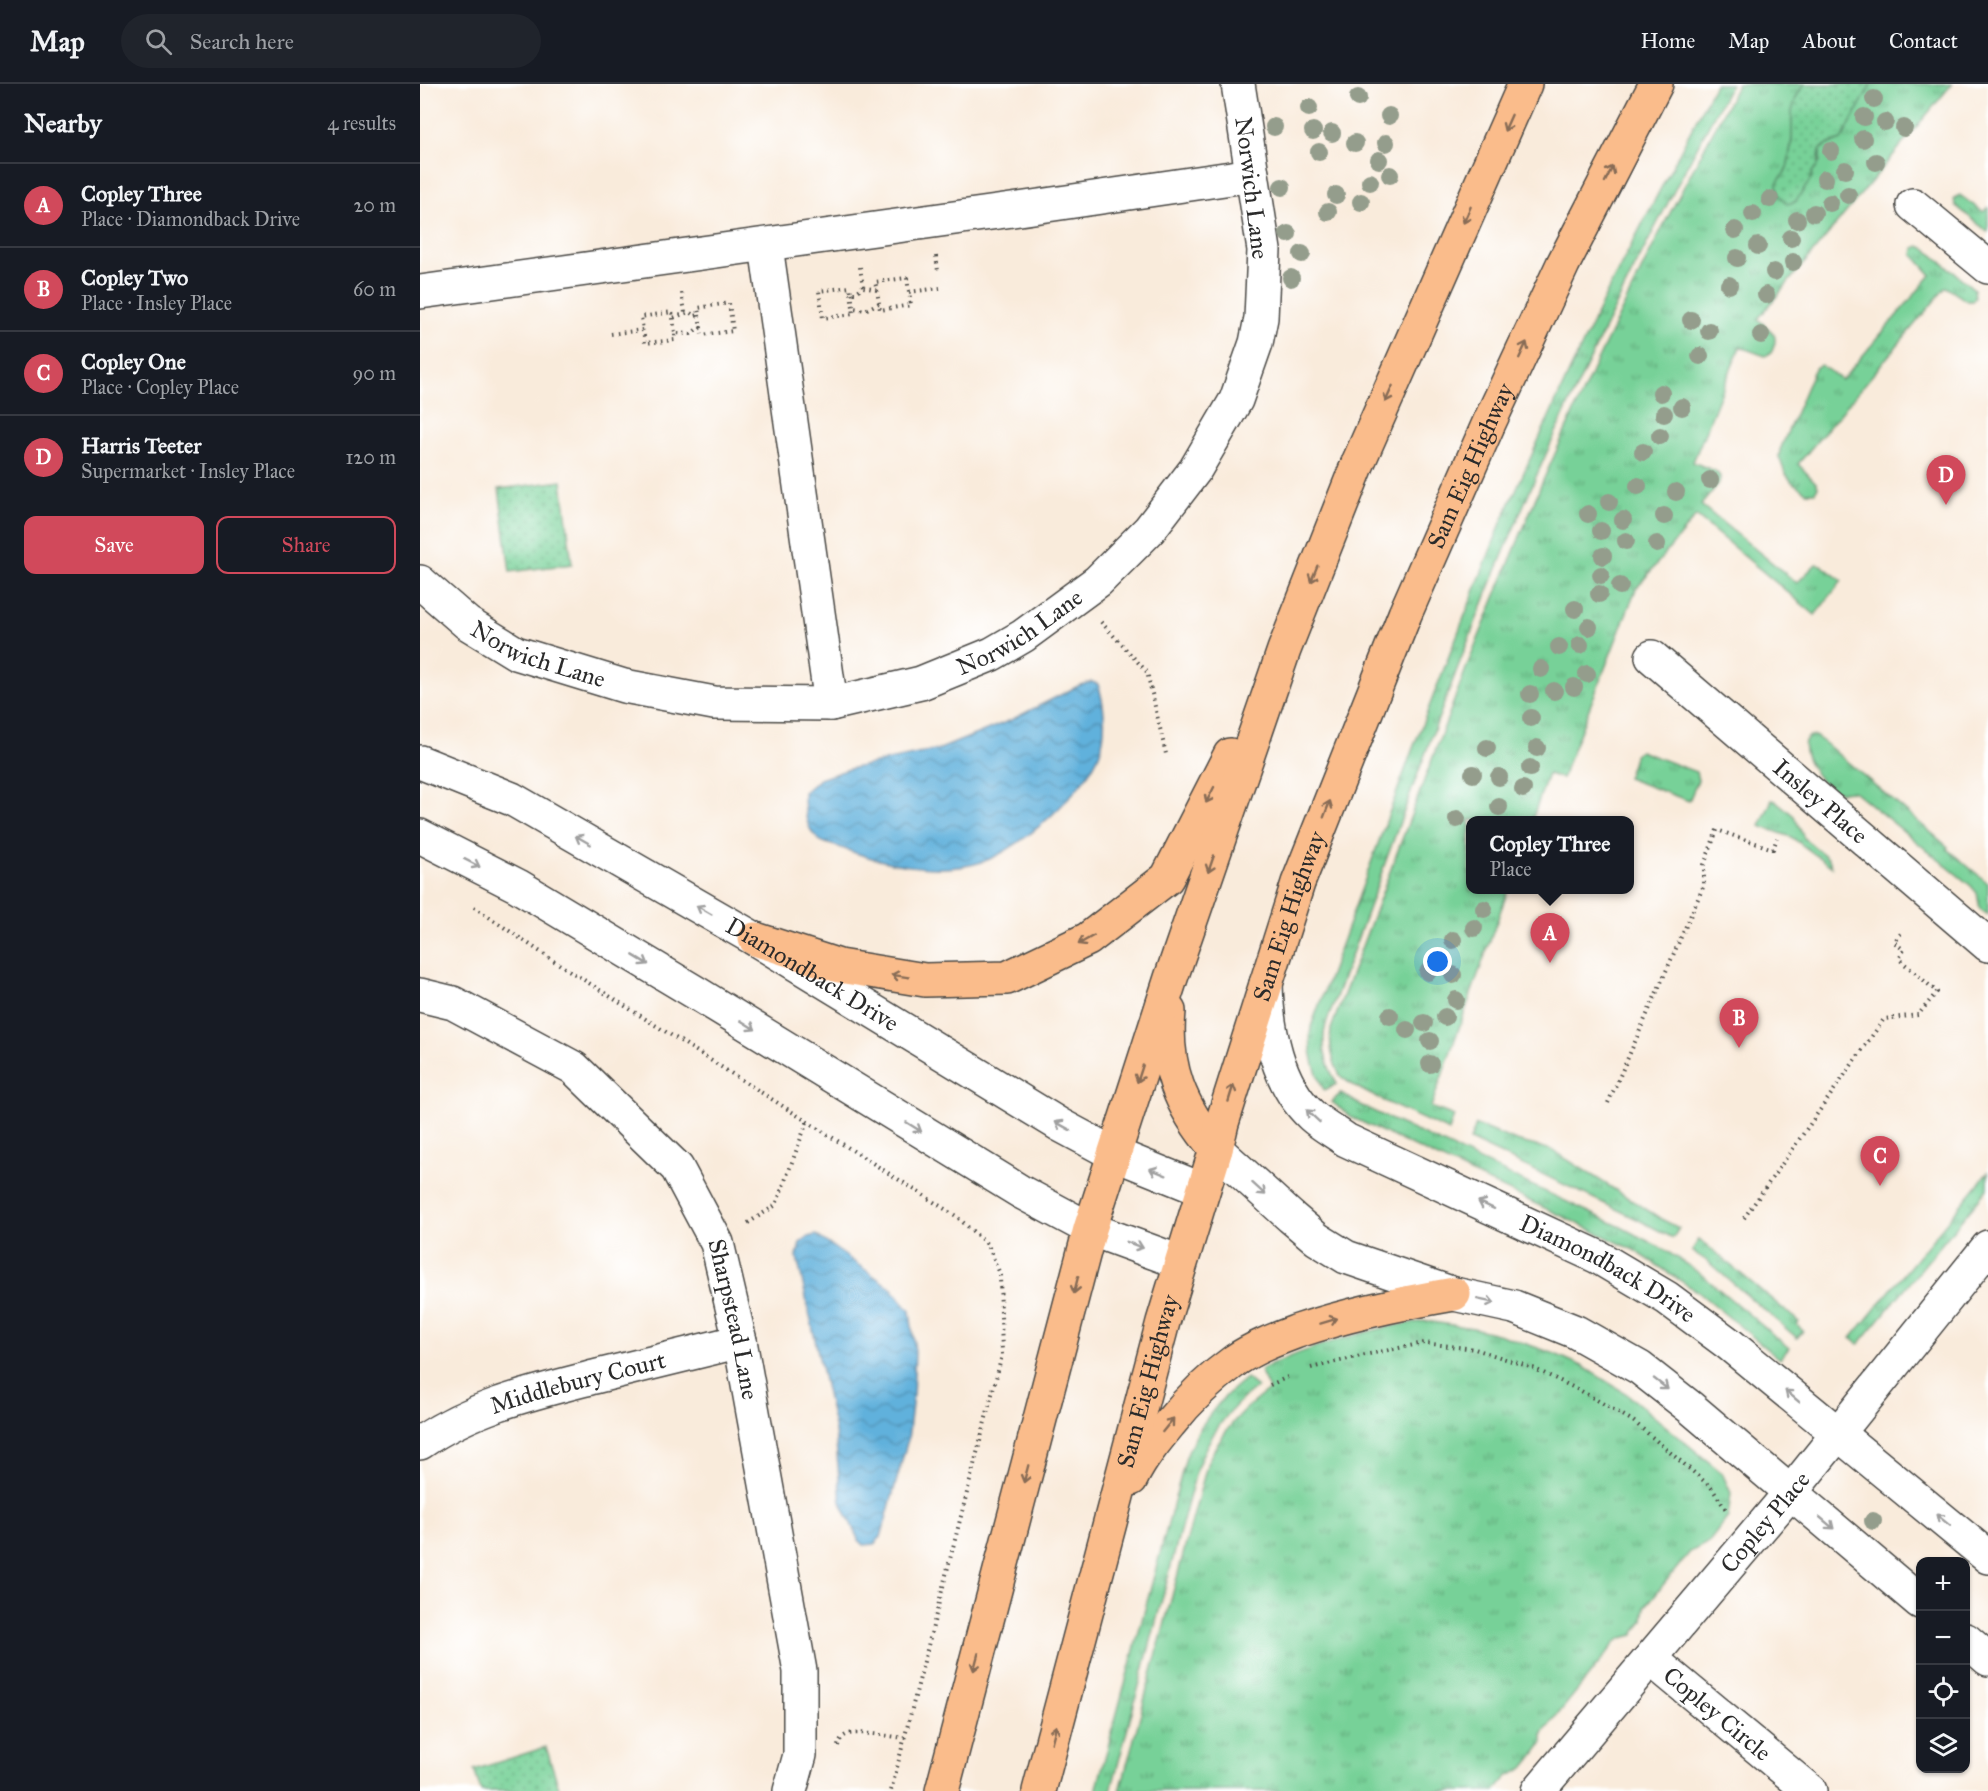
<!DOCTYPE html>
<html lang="en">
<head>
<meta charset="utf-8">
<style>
	body { margin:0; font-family:"IM FELL Great Primer",serif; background:#20242c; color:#f1f3f6 }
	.controls { position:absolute; right:18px; bottom:18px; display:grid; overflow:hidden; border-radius:12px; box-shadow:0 2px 4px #0004 }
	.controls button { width:54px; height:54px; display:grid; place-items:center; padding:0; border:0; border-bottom:2px solid #363941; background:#171b24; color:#f1f3f6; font:30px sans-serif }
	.you { position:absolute; left:1018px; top:878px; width:21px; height:21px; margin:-15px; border:4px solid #fff; border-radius:50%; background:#1a73e8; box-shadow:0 0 0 9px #1a73e833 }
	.badge { display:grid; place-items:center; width:39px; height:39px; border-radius:50%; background:#d1495b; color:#fff; font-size:20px; font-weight:700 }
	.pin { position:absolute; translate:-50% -50px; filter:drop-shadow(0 2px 3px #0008) }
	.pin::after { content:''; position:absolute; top:32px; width:21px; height:18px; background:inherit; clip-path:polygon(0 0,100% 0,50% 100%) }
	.popup { position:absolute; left:1046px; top:732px; width:168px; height:78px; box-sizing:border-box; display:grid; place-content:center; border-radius:12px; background:#171b24; filter:drop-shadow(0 2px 4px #0005); font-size:20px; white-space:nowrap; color:#9ea1a6 }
	.popup b { font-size:22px; color:#f1f3f6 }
	.popup::after { content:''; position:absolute; left:50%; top:100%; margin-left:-12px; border:12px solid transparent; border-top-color:#171b24 }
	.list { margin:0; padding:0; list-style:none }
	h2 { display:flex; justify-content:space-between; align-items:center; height:78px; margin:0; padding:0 24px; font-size:26px }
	h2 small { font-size:20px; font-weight:400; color:#9ea1a6 }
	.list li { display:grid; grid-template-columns:39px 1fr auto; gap:18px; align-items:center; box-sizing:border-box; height:84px; padding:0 24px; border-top:2px solid #363941 }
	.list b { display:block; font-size:22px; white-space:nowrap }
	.list p { margin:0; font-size:20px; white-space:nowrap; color:#9ea1a6 }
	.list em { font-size:20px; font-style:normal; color:#9ea1a6 }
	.actions { display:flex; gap:12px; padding:18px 24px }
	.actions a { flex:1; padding:14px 0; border:2px solid #d1495b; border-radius:12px; text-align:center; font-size:21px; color:#d1495b }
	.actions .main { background:#d1495b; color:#fff }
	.icon { flex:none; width:33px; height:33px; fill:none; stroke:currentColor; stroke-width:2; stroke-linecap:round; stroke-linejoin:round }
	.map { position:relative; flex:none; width:1568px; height:1707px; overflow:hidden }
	header { display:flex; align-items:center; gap:36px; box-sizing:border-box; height:84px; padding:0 30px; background:#171b24; border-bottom:2px solid #363941 }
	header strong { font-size:28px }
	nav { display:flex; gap:33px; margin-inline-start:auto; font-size:21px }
	.search { width:420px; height:54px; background:#20242c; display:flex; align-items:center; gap:15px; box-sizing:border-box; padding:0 21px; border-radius:33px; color:#9ea1a6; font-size:22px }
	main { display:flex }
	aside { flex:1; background:#171b24 }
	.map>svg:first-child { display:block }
	.grass { fill:url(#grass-tufts); stroke:#517e62; stroke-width:1.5 }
	.park { fill:url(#park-dots); stroke:#517e62; stroke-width:1.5 }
	.water { fill:url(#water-waves); stroke:#466e84; stroke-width:1.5 }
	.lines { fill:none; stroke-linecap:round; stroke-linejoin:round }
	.minor-casing { stroke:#4a4845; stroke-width:36 }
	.major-casing { stroke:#4a4845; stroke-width:36 }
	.path { stroke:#4a4845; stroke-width:4; stroke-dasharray:1.5 4.5; stroke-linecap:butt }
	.minor { stroke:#fff; stroke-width:33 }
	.major { stroke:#fabc8b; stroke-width:33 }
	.tree { fill:#949d8c }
	.oneway { stroke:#886c56 }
	.oneway2 { stroke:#a0a0a0 }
	.labels { text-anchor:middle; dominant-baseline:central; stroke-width:4.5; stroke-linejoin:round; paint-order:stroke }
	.street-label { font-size:24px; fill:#2b2b2b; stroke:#fff }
</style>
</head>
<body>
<header>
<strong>Map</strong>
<div class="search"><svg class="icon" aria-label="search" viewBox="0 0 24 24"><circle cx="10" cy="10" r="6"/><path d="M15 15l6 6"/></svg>Search here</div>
<nav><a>Home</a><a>Map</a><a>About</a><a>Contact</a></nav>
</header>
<main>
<aside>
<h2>Nearby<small>4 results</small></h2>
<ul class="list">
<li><span class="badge">A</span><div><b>Copley Three</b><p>Place · Diamondback Drive</p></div><em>20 m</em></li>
<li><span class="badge">B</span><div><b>Copley Two</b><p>Place · Insley Place</p></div><em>60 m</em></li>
<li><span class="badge">C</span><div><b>Copley One</b><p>Place · Copley Place</p></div><em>90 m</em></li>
<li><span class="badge">D</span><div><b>Harris Teeter</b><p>Supermarket · Insley Place</p></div><em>120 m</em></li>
</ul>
<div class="actions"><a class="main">Save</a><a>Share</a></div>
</aside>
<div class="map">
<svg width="1568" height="1707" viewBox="0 0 1568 1707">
	<defs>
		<pattern id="grass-tufts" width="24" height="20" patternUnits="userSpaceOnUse" patternTransform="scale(1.5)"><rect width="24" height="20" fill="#77d198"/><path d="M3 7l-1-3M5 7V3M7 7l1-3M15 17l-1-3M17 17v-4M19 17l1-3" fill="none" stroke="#62aa7c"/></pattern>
		<pattern id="park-dots" width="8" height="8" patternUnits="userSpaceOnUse" patternTransform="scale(1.5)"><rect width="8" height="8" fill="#77d198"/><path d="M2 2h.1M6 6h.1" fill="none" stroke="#62aa7c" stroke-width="1.8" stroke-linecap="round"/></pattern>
		<pattern id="water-waves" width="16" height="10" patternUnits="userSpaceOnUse" patternTransform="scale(1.5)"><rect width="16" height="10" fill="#61b1dc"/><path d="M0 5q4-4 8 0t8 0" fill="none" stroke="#5090b3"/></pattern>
	</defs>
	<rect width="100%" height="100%" fill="#fff"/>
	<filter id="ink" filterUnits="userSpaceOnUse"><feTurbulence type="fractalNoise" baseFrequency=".0167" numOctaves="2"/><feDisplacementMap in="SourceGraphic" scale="12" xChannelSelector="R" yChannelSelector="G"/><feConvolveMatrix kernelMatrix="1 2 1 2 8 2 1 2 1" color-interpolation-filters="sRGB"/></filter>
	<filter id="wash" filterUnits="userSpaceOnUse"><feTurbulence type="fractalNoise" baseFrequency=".008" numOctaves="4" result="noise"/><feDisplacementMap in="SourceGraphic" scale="24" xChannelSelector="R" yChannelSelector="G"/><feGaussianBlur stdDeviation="1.35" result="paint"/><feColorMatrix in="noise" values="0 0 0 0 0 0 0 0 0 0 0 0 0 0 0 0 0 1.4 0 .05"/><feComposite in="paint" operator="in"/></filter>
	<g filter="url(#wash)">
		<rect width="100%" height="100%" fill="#f9ebdb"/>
		<path class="grass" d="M1295,0H1311C1238,134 1169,271 1108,411C1033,584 972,763 906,940C900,961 906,981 917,1000L904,1006C894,986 888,965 891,943L993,664L1081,439L1147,293L1189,204Z
			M1318,0H1384C1371,16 1373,35 1372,54C1371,62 1369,72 1368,81C1365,93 1355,97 1358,110L1375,118L1392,93L1391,88L1400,78V66L1403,63L1421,56L1423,53L1451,0H1532L1338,235C1351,248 1361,249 1351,269L1345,272L1320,263L1273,378L1297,388L1300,393L1299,399L1281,421L1377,499L1396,480L1401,481L1422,497L1395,531L1276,432L1216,505L1142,694L1128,690L1112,736H1050V806H1088L1011,1023L1034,1032L1029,1047C1010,1038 929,1004 920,991C912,978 909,959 911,945L1047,582L1121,401L1175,281L1241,146Z
			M1540,111L1563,128L1568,123V148L1535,121L1534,114Z
			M1499,162L1506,165L1554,205L1555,214L1552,217H1547L1526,203L1378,380L1397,400L1398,403L1395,408H1386L1372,398L1365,389L1359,373L1360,366L1393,288L1396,283L1401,281L1422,296L1511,191L1493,171L1494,164Z
			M1390,652H1395L1405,659L1528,763L1527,765L1568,799V831L1560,825L1557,809L1551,802L1435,708C1429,706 1422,709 1416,707C1401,702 1381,673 1385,657Z
			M1220,667L1276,688L1278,696L1269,717L1207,694L1215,671Z
			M1352,716L1356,717L1374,732L1384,754L1409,775L1412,783L1371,753L1340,742Z
			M921,1009L940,1021L1201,1143L1245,1166L1282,1191L1369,1264L1360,1275L1278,1208L1214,1166L931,1033L912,1018Z
			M1056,1041L1096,1057L1132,1066L1243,1136L1259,1144L1253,1154L1217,1135L1050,1056Z
			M1568,1088V1104L1439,1260L1431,1254Z
			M1279,1155L1379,1238L1377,1241L1383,1247L1377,1254L1287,1177L1272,1167Z
			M1005,1237L1053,1244L1081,1251L1135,1270L1162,1282L1207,1310L1302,1389L1311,1409L1308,1433L1289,1458L1270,1468L1225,1523L1223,1536L1214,1551L1202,1554L1196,1558L1123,1649V1659L1112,1674L1104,1684L1087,1693L1075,1707H700L788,1377C805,1345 820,1327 849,1306L840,1286C886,1263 954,1243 1005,1237Z
			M826,1294L837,1303C809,1324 789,1351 777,1384L691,1707H676L766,1373C779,1340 799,1315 826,1294Z"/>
		<path class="park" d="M1384,0H1451L1423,53L1421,56L1406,61L1400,66L1398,82L1392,88L1390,97L1375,118L1367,120L1358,110L1357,99L1366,87L1368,80L1372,58V27L1376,14Z
			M142,397L152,480L90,488L79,405Z
			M126,1663L140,1707H61L54,1686Z"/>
		<path class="water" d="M672,598L678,600C685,621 687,646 680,668C667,705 600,766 562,778C517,792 462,780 419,763C413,761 402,759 398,755C385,744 384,724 384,708L400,695L429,685L520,665L591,636L660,601Z
			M396,1151L471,1204L490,1227L495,1268L493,1312L488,1355L461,1453L454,1460L444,1461L438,1455L421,1418L415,1347L377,1173L380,1159L388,1153Z"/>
	</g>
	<g filter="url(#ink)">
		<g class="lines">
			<defs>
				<g id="minor">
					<path d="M1493,121L1568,183"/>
					<path d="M346,162L411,620"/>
					<path d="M0,208C278,171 555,132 832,91"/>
					<path id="s1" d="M0,498L47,539L96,569L204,602L294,619L411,620L501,599L572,570L603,552L678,497L729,446L775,386L816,316L836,259L841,234L844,166L818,0"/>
					<path id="s2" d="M1232,573L1568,861"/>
					<path id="s3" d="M0,678L92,715L335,855L640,1041L694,1070L783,1106"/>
					<path d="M0,752L98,802L278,910L601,1108L670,1145L760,1178"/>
					<path id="s4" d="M846,900C847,945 857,1000 892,1032C902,1041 915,1048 926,1056L1178,1173L1247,1214L1309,1260L1568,1473"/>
					<path id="s5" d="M0,911L33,919L154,984L257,1084L297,1159L320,1257L380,1587V1671L370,1707"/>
					<path d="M796,1065L871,1133L897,1155L926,1173L1034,1210L1094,1223L1156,1248L1220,1284L1271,1324L1500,1518"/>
					<path id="s6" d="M0,1359C53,1322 116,1308 178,1292C226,1280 273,1269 320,1257"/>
					<path d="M1546,1556L1568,1575"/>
					<path id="s7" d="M1231,1575L1390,1707"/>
					<path id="s8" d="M1118,1707L1371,1408L1568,1163"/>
				</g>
				<g id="major">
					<path d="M335,855L419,882L505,896L587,894L668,855L747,794L810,671"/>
					<path d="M749,927C744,983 760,1023 796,1065"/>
					<path d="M711,1395C721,1374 736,1356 750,1339C769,1315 791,1294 816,1276C835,1263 857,1255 878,1247C929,1230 981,1219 1034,1210"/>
					<path d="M522,1707L670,1145L751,894L864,566L938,379L1105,0"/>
					<path id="s9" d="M619,1707L743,1238L796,1065L802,1039L878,799L985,530L1069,339L1143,180L1236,0"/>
				</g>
			</defs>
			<use href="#minor" class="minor-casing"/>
			<use href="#major" class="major-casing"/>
			<path class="path" d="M516,172L518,187
				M440,183L443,203
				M487,194L491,221L460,226L459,219L445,226L433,224L434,230L403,234L399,207L430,203L431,209H435L443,203L457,206L455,198Z
				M457,206L459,219
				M489,208L520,204
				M262,209L265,229
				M431,209L433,223
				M279,231L281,244
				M253,234L255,249
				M191,250L223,246L221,233L252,228L253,234L269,228L275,232L279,231L278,224L309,219L313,247L282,251L281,244L277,245L271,250L255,249V256L225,259L223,246
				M681,538L727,588L746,670
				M54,823L131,875L536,1132L568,1161L580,1190L582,1271L471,1707
				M1188,1019L1284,801V781L1297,746L1353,765L1357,754
				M1324,1134L1464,935L1498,931L1517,908L1479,875L1484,866L1474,858L1482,848
				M328,1139L356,1121L387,1038
				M891,1284L949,1270L1004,1259L1055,1265L1113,1284L1161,1307L1213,1337L1291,1403L1307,1427
				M850,1301L870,1292
				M418,1662C419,1657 422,1653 426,1651C435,1646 473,1653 485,1654"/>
			<use href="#minor" class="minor"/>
			<use href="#major" class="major"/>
		</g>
		<g class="tree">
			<circle cx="938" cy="14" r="9"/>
			<circle cx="1454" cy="15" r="9"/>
			<circle cx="889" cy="24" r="9"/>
			<circle cx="969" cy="32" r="9"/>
			<circle cx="1444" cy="33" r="9"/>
			<circle cx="1465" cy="38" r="9"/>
			<circle cx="854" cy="43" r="9"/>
			<circle cx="1484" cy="44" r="9"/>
			<circle cx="893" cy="47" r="9"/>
			<circle cx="912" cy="49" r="9"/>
			<circle cx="1443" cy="55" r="9"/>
			<circle cx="935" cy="59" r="9"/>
			<circle cx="966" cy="59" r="9"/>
			<circle cx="1411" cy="67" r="9"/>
			<circle cx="899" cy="68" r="9"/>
			<circle cx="959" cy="76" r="9"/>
			<circle cx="1456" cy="78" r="9"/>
			<circle cx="1425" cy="86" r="9"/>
			<circle cx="970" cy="91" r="9"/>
			<circle cx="1405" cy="95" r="9"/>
			<circle cx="950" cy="98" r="9"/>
			<circle cx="862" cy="103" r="9"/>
			<circle cx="916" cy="111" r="9"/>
			<circle cx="1428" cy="111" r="9"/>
			<circle cx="1350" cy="115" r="9"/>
			<circle cx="941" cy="118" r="9"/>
			<circle cx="1410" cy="119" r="9"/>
			<circle cx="908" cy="128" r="9"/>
			<circle cx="1394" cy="129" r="9"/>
			<circle cx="1333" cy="130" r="9"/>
			<circle cx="1377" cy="136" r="9"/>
			<circle cx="1315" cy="146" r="9"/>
			<circle cx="868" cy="150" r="9"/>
			<circle cx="1371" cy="154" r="9"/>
			<circle cx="1338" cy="162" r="9"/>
			<circle cx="882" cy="170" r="9"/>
			<circle cx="1317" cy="174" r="9"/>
			<circle cx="1373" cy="178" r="9"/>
			<circle cx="1354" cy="188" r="9"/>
			<circle cx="871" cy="194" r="9"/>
			<circle cx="1309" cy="201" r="9"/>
			<circle cx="1346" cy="211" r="9"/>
			<circle cx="1271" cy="236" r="9"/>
			<circle cx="1289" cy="247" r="9"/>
			<circle cx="1341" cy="251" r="9"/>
			<circle cx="1280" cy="272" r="9"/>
			<circle cx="1241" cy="309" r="9"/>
			<circle cx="1262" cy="323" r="9"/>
			<circle cx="1244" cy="330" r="9"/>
			<circle cx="1240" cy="352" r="9"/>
			<circle cx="1223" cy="368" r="9"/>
			<circle cx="1290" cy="396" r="9"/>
			<circle cx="1218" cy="402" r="9"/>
			<circle cx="1256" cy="408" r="9"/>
			<circle cx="1189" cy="418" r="9"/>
			<circle cx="1168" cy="430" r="9"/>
			<circle cx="1244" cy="432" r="9"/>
			<circle cx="1203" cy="436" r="9"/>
			<circle cx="1181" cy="447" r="9"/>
			<circle cx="1206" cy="457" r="9"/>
			<circle cx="1237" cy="460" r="9"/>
			<circle cx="1183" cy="472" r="9"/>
			<circle cx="1181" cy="491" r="9"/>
			<circle cx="1200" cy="502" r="9"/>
			<circle cx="1179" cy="510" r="9"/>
			<circle cx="1155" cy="525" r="9"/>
			<circle cx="1169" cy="543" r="9"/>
			<circle cx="1160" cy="561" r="9"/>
			<circle cx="1139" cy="563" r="9"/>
			<circle cx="1121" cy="585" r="9"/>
			<circle cx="1167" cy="590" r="9"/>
			<circle cx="1154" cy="603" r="9"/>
			<circle cx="1134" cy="607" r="9"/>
			<circle cx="1110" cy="610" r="9"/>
			<circle cx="1111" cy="634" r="9"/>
			<circle cx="1067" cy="664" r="9"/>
			<circle cx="1117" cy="664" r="9"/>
			<circle cx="1110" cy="684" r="9"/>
			<circle cx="1053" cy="690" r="9"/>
			<circle cx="1079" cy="693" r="9"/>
			<circle cx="1103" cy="705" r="9"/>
			<circle cx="1079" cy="723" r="9"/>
			<circle cx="1037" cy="735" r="9"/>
			<circle cx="1064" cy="825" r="9"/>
			<circle cx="1054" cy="844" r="9"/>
			<circle cx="1033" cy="856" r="9"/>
			<circle cx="1008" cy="888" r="9"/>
			<circle cx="1033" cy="891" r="9"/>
			<circle cx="1036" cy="916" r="9"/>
			<circle cx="970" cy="932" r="9"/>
			<circle cx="1025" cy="933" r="9"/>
			<circle cx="1004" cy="939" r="9"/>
			<circle cx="987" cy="946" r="9"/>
			<circle cx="1010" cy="957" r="9"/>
			<circle cx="1010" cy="980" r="9"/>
			<circle cx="1453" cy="1437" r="9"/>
		</g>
		<defs><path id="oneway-shaft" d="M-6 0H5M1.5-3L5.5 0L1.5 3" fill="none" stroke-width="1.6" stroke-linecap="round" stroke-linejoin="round" transform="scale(1.5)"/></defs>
		<g class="oneway">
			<use href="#oneway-shaft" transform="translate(1088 39) rotate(114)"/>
			<use href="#oneway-shaft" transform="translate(1189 90) rotate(-63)"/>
			<use href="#oneway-shaft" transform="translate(1047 131) rotate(114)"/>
			<use href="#oneway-shaft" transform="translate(1103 266) rotate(-65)"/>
			<use href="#oneway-shaft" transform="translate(969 310) rotate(114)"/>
			<use href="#oneway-shaft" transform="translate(894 490) rotate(112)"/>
			<use href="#oneway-shaft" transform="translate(790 711) rotate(117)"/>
			<use href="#oneway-shaft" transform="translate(907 725) rotate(-69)"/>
			<use href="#oneway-shaft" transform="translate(791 780) rotate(109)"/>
			<use href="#oneway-shaft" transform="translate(666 856) rotate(150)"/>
			<use href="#oneway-shaft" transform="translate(480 892) rotate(-171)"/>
			<use href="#oneway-shaft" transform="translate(720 990) rotate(108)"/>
			<use href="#oneway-shaft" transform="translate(811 1009) rotate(-73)"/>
			<use href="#oneway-shaft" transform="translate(656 1201) rotate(104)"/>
			<use href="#oneway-shaft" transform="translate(909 1237) rotate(-17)"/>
			<use href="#oneway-shaft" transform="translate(748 1341) rotate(-51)"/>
			<use href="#oneway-shaft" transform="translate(606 1390) rotate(105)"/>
			<use href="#oneway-shaft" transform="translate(556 1578) rotate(105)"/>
			<use href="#oneway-shaft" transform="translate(634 1650) rotate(-75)"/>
		</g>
		<g class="oneway2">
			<use href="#oneway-shaft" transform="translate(163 756) rotate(-150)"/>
			<use href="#oneway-shaft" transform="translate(52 779) rotate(27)"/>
			<use href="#oneway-shaft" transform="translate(284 826) rotate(-150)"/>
			<use href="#oneway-shaft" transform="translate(221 876) rotate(31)"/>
			<use href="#oneway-shaft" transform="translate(328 941) rotate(32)"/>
			<use href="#oneway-shaft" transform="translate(893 1032) rotate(-137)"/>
			<use href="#oneway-shaft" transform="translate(643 1042) rotate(-151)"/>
			<use href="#oneway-shaft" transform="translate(494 1043) rotate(32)"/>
			<use href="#oneway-shaft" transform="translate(738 1088) rotate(-158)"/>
			<use href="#oneway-shaft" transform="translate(839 1105) rotate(42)"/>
			<use href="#oneway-shaft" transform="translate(1066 1121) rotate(-155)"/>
			<use href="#oneway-shaft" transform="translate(715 1161) rotate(21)"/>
			<use href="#oneway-shaft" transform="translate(1066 1217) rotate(12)"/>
			<use href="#oneway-shaft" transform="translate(1241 1300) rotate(38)"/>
			<use href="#oneway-shaft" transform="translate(1372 1312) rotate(-140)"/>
			<use href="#oneway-shaft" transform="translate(1523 1436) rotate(-141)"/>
			<use href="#oneway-shaft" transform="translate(1407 1439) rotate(40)"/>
		</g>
	</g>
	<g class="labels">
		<g class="street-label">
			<text transform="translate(832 104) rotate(83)">Norwich Lane</text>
			<text stroke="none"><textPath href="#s9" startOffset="1396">Sam Eig Highway</textPath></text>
			<text stroke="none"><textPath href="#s1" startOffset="645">Norwich Lane</textPath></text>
			<text stroke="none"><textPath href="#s1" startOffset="141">Norwich Lane</textPath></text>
			<text stroke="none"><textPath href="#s2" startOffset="222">Insley Place</textPath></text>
			<text stroke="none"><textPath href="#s9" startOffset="910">Sam Eig Highway</textPath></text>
			<text stroke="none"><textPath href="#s3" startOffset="447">Diamondback Drive</textPath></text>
			<text stroke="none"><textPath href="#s4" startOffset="477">Diamondback Drive</textPath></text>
			<text stroke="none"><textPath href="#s5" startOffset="478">Sharpstead Lane</textPath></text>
			<text stroke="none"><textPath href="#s9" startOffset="424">Sam Eig Highway</textPath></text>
			<text stroke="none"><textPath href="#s6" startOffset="170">Middlebury Court</textPath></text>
			<text stroke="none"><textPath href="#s8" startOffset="352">Copley Place</textPath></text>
			<text stroke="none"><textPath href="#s7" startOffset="86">Copley Circle</textPath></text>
		</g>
	</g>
</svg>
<div class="controls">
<button>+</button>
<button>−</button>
<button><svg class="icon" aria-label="locate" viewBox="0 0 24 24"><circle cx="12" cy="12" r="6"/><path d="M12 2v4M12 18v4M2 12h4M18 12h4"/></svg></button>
<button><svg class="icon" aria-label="layers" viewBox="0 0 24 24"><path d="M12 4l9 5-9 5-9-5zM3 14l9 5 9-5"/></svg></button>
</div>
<div class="you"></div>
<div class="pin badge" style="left:1130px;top:879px">A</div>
<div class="popup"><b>Copley Three</b>Place</div>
<div class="pin badge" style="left:1319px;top:964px">B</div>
<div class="pin badge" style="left:1460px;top:1102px">C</div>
<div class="pin badge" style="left:1526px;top:421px">D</div>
</div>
</main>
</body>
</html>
